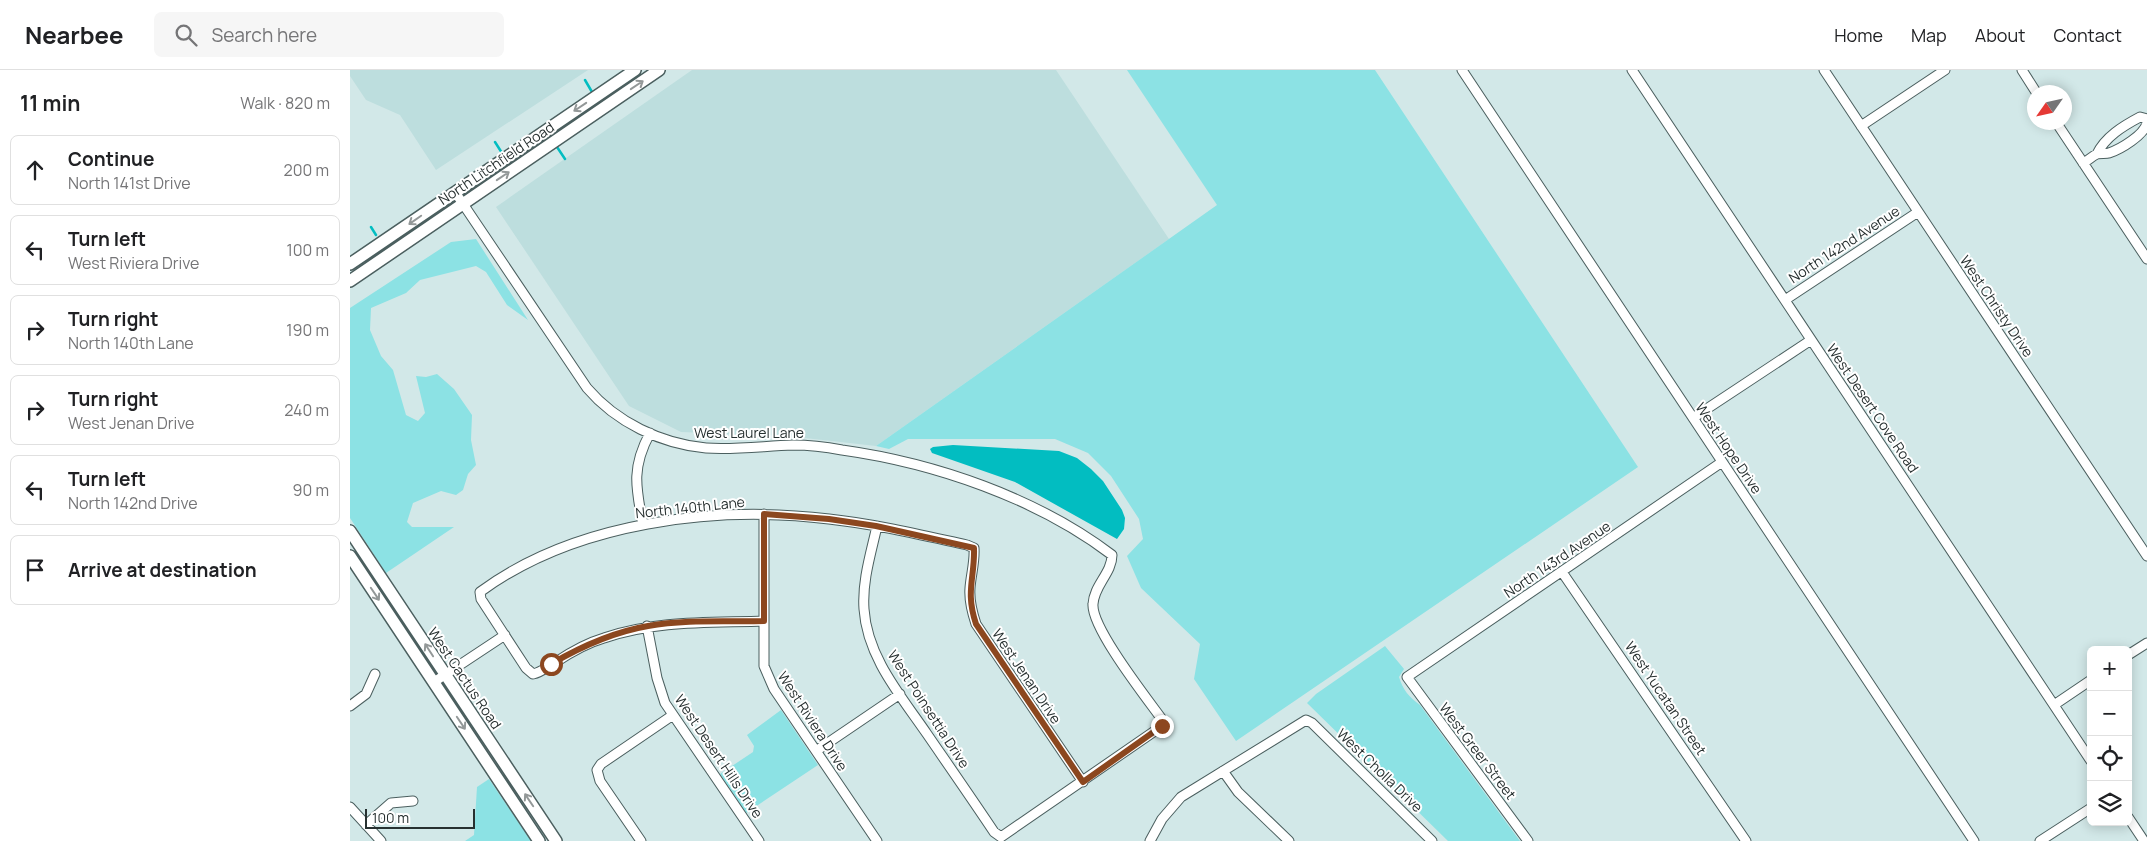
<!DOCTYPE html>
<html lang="en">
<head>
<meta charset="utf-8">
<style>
	body { margin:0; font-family:Manrope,sans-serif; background:#f6f6f6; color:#202124 }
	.controls { position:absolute; right:15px; bottom:15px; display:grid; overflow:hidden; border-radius:8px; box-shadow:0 2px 12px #0003 }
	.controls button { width:45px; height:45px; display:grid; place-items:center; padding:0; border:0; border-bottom:1px solid #e0e0e0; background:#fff; color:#202124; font:25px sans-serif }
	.compass { position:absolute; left:1677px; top:15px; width:45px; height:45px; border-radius:50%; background:#fff; box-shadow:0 2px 12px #0003; rotate:236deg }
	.scale { position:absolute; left:15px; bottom:12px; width:110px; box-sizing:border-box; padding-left:5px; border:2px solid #273030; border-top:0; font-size:14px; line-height:18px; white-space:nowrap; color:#273030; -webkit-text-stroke:4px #fff; paint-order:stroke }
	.stop { position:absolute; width:15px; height:15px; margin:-11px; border:4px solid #8c471f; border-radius:50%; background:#fff }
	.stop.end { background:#8c471f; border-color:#fff; box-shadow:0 1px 5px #0008 }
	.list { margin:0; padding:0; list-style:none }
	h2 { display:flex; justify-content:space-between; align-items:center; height:65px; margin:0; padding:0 20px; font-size:21px }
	h2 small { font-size:16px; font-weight:400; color:#757577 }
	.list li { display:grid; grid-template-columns:32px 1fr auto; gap:15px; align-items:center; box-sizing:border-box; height:70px; margin:0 10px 10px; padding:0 10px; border:1px solid #e0e0e0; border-radius:8px }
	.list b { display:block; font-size:19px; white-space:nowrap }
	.list p { margin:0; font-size:16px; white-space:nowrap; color:#757577 }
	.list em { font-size:16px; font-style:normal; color:#757577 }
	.icon { flex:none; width:28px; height:28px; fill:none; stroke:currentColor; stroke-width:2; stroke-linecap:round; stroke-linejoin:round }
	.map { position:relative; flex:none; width:1797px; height:771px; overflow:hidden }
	header { display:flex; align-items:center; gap:30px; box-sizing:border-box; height:70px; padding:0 25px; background:#fff; border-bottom:1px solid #e0e0e0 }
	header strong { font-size:24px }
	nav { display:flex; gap:28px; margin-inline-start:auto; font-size:18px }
	.search { width:350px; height:45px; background:#f6f6f6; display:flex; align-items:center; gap:12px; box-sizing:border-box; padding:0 18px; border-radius:8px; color:#757577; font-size:19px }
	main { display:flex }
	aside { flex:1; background:#fff }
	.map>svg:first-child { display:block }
	.built { fill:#bddede }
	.green { fill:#8ce2e4 }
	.water { fill:#02bdc1 }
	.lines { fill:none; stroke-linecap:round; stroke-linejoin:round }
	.stream { stroke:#02bdc1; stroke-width:2.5 }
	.minor-casing { stroke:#4b5f5f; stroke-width:11 }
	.secondary-casing { stroke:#4b5f5f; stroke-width:14 }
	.minor { stroke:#fff; stroke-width:9 }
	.secondary { stroke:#fff; stroke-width:11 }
	.oneway { stroke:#939898 }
	.route { stroke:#8c471f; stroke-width:6 }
	.labels { text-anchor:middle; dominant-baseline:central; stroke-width:4; stroke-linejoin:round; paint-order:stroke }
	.street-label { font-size:14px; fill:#273030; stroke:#fff }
</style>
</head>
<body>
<header>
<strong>Nearbee</strong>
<div class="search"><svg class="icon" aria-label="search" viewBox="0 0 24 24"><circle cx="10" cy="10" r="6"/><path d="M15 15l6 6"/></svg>Search here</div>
<nav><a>Home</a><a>Map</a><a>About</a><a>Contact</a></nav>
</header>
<main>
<aside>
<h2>11 min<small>Walk · 820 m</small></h2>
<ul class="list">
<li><svg class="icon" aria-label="ahead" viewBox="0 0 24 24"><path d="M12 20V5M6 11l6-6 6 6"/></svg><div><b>Continue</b><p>North 141st Drive</p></div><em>200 m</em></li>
<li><svg class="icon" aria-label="left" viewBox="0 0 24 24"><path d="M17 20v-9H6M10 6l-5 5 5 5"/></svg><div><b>Turn left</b><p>West Riviera Drive</p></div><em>100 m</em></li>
<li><svg class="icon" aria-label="right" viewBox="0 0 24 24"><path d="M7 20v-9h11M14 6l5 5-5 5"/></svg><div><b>Turn right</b><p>North 140th Lane</p></div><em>190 m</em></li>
<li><svg class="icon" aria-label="right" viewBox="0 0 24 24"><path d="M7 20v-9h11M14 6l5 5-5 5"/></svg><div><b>Turn right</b><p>West Jenan Drive</p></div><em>240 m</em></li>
<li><svg class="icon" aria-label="left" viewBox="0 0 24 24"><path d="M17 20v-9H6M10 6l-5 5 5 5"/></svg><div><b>Turn left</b><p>North 142nd Drive</p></div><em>90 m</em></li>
<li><svg class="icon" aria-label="arrive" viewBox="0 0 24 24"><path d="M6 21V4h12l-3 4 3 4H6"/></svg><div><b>Arrive at destination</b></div></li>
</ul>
</aside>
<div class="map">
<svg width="1797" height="771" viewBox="0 0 1797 771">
	<rect width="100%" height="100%" fill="#d2e8e8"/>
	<path class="built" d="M0,0H238L86,100L50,45L16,30L0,6Z
		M342,0H706L819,169L526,376L437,366L331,362L279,336L146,137Z"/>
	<path class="green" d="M777,0H1025L1288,397L886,671L844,609L850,574L791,518L777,486L793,469L789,449L761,406L738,383L705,369H558L539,379L526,376L867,135Z
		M126,169L178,250L157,235L136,202L126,196L70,210L56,223L21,238L20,260L31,286L43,300L56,345L68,351L75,343L66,306L76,307L87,304L104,319L122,345L121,370L126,395L118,404L113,420L106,425L91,421L63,433L57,452L62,457H104L36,503L0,448V238L101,172Z
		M1035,576L1054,599L1049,607C1053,620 1059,627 1070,635L1170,771H1098L957,633L966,624Z
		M431,640L468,695L396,743L370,704L403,682L404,676L397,665Z
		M139,709L181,771H115L124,765L127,717Z"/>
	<path class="water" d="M603,375L709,381L727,388L741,399L753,411L772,440L775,448L774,459L767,469L665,412L582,383L580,379L583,377Z"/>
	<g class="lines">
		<path class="stream" d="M235,10L242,22
			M145,72L152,83
			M207,77L215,89
			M21,157L26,165"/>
		<defs>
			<path id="minor" d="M1112,0L1624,771
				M1282,0L1741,691
				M1474,0L1797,486
				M1672,0L1686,22
				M1706,52L1797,189
				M1511,56L1595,0
				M1747,84C1755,67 1773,56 1790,47L1797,49
				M1733,93C1738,91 1742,86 1747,84C1751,83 1756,84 1759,83C1771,79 1794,65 1797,53
				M105,122L237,318C266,352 311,374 356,378C384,380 414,376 443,375C459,375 476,377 492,380C585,393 687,428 762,485C762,503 744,515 743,534C741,557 795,626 811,648L812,656L651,767L644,762C622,729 599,696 577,664C551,626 517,587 514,539C512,511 521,483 527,456
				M1435,230L1568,142
				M1343,348L1461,270
				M414,444V596L424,619L527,771
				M293,455C286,418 281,398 300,363
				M1212,502L1396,771
				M414,551C360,553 306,550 254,568C237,573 221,582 206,592C198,596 192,602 183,604L176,598L131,529L130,522C225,452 365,435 479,449C525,454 571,465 617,475L624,478C625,492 621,504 620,518C619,530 622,542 626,554L733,712
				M297,556L307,608L315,633L409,771
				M1778,585L1797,573
				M84,612L155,565
				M1704,635L1741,610
				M0,636L16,624L25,604
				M466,681L550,624
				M873,701L888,722L939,771
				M0,737L31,771
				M1778,747L1794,771
				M16,755L41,733L63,731
				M291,771L250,711L247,700L251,694L323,645
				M800,771L812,749L831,727L956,650L962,653L1082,771
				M1178,771L1057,607L1372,392
				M1690,771L1741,738"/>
			<path id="secondary" d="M0,194L285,0
				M0,211L309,0
				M0,461L206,771
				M0,486L189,771"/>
		</defs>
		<use href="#minor" class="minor-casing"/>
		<use href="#secondary" class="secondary-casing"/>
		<use href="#minor" class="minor"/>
		<use href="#secondary" class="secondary"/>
	</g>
	<defs><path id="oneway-shaft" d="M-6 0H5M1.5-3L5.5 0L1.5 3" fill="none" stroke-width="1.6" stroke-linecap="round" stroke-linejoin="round" transform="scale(1.25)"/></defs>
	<g class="oneway">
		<use href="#oneway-shaft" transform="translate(287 15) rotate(-34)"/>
		<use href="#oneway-shaft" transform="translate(230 37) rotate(146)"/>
		<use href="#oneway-shaft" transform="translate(153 106) rotate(-34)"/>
		<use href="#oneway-shaft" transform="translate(65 150) rotate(145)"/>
		<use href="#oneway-shaft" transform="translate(25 524) rotate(56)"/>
		<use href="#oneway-shaft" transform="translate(79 580) rotate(-123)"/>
		<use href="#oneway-shaft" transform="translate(111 653) rotate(56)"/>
		<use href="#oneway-shaft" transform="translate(179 730) rotate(-124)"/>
	</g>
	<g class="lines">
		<path class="route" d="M201,594C232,576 263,562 298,556C336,549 376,552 414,551V444L479,449L526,456L624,478C625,508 615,521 626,554L733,712L812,656"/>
	</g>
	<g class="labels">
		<g class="street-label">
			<text transform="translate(146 93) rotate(-34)">North Litchfield Road</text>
			<text transform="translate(1494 174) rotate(-33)">North 142nd Avenue</text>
			<text transform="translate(1647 236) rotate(56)">West Christy Drive</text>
			<text transform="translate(1523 338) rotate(56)">West Desert Cove Road</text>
			<text x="399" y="362">West Laurel Lane</text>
			<text transform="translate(1379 378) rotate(56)">West Hope Drive</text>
			<text transform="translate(340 437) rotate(-6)">North 140th Lane</text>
			<text transform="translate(1207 489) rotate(-34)">North 143rd Avenue</text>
			<text transform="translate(677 606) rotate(56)">West Jenan Drive</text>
			<text transform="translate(115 608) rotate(56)">West Cactus Road</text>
			<text transform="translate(1316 628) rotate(56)">West Yucatan Street</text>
			<text transform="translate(579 639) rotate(57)">West Poinsettia Drive</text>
			<text transform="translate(463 651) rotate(57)">West Riviera Drive</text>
			<text transform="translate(1128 681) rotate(53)">West Greer Street</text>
			<text transform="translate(369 686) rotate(56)">West Desert Hills Drive</text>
			<text transform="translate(1030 700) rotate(44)">West Cholla Drive</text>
		</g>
	</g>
</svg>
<div class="controls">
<button>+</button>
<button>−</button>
<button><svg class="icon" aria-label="locate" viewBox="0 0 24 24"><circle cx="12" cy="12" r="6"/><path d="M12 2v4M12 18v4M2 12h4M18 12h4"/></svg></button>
<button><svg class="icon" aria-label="layers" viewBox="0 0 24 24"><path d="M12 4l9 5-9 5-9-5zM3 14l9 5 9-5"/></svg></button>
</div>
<svg class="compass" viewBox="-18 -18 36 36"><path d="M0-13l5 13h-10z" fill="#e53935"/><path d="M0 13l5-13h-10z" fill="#757577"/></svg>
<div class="scale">100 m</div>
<div class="stop" style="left:201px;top:594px"></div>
<div class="stop end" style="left:812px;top:656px"></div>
</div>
</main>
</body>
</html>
